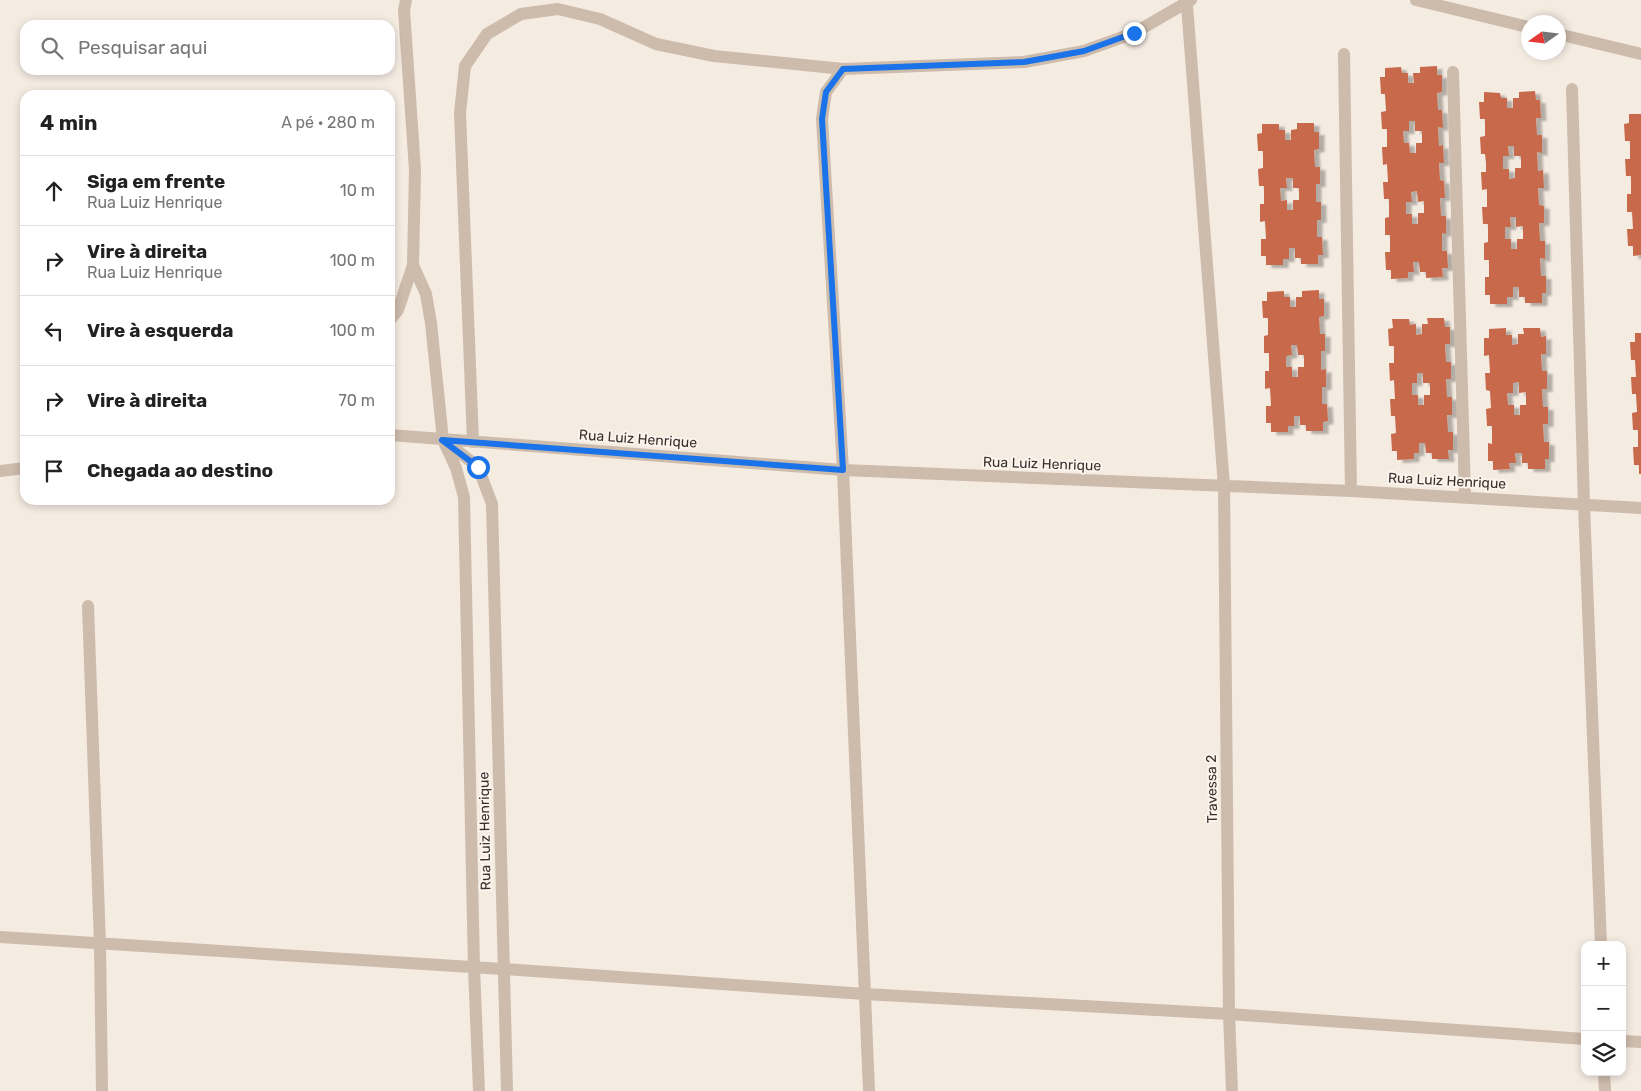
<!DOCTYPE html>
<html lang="pt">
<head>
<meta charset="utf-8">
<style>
	body { margin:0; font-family:Rubik,sans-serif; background:#f6f6f6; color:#222 }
	.controls { position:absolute; right:15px; bottom:15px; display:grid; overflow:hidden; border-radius:10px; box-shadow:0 2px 8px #0003 }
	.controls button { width:45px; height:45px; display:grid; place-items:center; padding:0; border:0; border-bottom:1px solid #e0e0e0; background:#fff; color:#222; font:25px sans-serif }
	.compass { position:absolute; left:1521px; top:15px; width:45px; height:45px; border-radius:50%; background:#fff; box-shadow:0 2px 8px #0003; rotate:256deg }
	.stop { position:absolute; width:15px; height:15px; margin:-11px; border:4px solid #1a73e8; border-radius:50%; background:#fff }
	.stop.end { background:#1a73e8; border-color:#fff; box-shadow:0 1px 5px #0008 }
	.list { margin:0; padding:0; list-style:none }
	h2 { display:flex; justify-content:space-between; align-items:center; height:65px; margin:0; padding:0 20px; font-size:21px }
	h2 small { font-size:16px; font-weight:400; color:#767676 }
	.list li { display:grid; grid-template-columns:32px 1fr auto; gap:15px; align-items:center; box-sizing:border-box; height:70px; padding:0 20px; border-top:1px solid #e0e0e0 }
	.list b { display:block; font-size:19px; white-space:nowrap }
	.list p { margin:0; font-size:16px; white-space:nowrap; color:#767676 }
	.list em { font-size:16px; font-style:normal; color:#767676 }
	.icon { flex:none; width:28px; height:28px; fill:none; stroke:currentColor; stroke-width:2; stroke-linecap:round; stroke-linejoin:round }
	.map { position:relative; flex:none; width:1641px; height:1091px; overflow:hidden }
	.search { position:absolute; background:#fff; box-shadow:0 2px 8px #0003; left:20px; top:20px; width:375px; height:55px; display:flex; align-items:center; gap:12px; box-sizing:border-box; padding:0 18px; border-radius:15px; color:#767676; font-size:19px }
	.panel { position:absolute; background:#fff; box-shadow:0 2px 8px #0003; left:20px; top:90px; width:375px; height:415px; border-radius:15px }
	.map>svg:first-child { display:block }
	.building { fill:#c8694b; fill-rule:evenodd; filter:url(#shadow) }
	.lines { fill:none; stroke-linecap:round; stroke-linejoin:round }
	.service { stroke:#cdbbac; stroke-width:12 }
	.minor { stroke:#cdbbac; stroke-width:12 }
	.route { stroke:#1a73e8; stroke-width:6 }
	.labels { text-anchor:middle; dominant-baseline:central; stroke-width:4; stroke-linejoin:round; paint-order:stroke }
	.street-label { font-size:14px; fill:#3b302b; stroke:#fbf5ee }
</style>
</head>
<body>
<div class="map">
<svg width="1641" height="1091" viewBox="0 0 1641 1091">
	<defs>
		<filter id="shadow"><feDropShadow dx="5.5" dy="3" stdDeviation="1" flood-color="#0004"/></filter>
	</defs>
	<rect width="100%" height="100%" fill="#f4ebe1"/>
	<path class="building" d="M1437,66V75H1442V92L1437,93L1438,110H1442L1443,128L1438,127L1439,146L1443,145L1444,163H1439L1440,180L1444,181L1445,198H1440L1441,216H1446V234L1442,233V251H1447L1448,268H1442L1443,277L1426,278V272H1420L1419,262H1413L1414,272H1408V278L1391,279V270H1386L1385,252H1390V235H1385V218L1389,217V199H1384L1383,182H1388L1387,164L1383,165L1382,147H1387V129H1382L1381,112L1386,111L1385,94H1381L1380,77H1385V68L1401,67L1402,73H1408V83H1414L1413,73H1420V67ZM1409,121H1415V131H1422V143H1416V153H1410L1409,143H1404L1403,131H1409ZM1417,191L1418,202L1424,201V213H1418V224H1412V214H1406V202H1412L1411,192Z
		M1535,91L1536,100H1540L1541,118H1536L1537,135H1542V153L1537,152L1538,171L1543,170L1544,188H1538L1539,205L1544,206V223H1539L1540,241H1545V259L1540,258L1541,276H1546V293H1542V303H1525V297H1519V287H1513V297H1507V304H1490V295H1485V277H1489V260H1484V243L1488,242V224H1483L1482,207H1487V189L1482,190L1481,172H1486V163L1485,154H1481L1480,137L1485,136V119H1480L1479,102H1484V92L1500,93L1501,98H1507V108H1513V98H1519V92ZM1508,146H1514V156H1521V168H1515V178L1509,179V169H1503V156H1509ZM1510,217H1516V227L1523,226V239H1517V249H1511V239H1505V227H1511Z
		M1629,114H1641V255L1633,256V246H1628L1627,229H1633L1632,212H1627V194H1631V176H1626L1625,159H1630V141H1625L1624,124L1629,123Z
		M1297,123H1314V132H1319V149L1314,150L1315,167H1320V184H1316V202H1321V220H1317V237H1322L1323,255H1318V264H1301V258H1295V248H1289V259H1283V265H1266V256H1261V239H1266L1265,221L1260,222V204H1264V186H1259L1258,169L1263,168V151H1258L1257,134L1262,133V124H1279V130H1285V140H1291V130L1297,129ZM1286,178H1293V188H1299V200H1293V210H1287V200L1281,201L1280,188H1287Z
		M1319,290V299H1324V316L1319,317L1320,334H1325V351H1321V370L1326,369V387H1322V404H1327L1328,421L1323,422V431H1306V425H1300V416H1294V426H1288V432H1271V423H1266V406H1271L1270,388L1265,389V371H1269V353H1264V336L1268,335V318H1263L1262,301H1267V292L1284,291V297H1290V307H1296V297H1302V291ZM1291,345H1297L1298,355H1304V367H1298V377H1292V367H1286V356L1292,355Z
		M1427,318H1444L1445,327H1450V344H1445L1446,362H1451V379H1446L1447,397H1452V415H1447L1448,432H1453V450H1448L1449,459H1432V453H1426L1425,443H1419V453H1414V459L1397,460V451H1392L1391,434L1396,433L1395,416H1391L1390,399H1395L1394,380L1390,381L1389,363H1394V346H1389L1388,329L1393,328L1392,319H1409L1410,325L1416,324V335L1422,334V324H1428ZM1417,373H1423V383H1430V395H1424V405H1418V395H1412V383H1417Z
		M1506,328V335H1512V345L1518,344V334H1524L1523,328H1540L1541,337L1546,336V354H1541L1542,371H1547V389H1542L1543,407H1548V424H1543L1544,442H1549V459H1545V469H1528V463H1522V453H1515L1516,463H1509L1510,469L1493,470V461H1488V443L1492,444V426H1487L1486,409L1491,408L1490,391L1486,390L1485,373H1490L1489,355L1484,356V338H1489V329ZM1519,382V393L1526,392V405H1520V415H1514V405H1508L1507,393H1513V383Z
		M1635,333H1641V474H1639V465H1634L1633,447H1638V430H1633L1632,413L1637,412L1636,394H1632L1631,377H1636L1635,360H1631L1630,342H1635Z"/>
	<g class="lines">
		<path class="service" d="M88,606L100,944L102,1091"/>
		<path class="minor" d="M1416,0L1528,27
			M1187,5L1224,486L1229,1014L1232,1091
			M1558,34L1641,54
			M1344,54L1351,491
			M843,69L826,92L822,119L843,470L869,1091
			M1453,72L1465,496
			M1572,89L1584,505L1601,945
			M413,265L426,294L431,323L443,440L456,468L464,497L474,968L479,1091
			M390,320L398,310L413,265L415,170L404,10L406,0
			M390,435L843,470L1351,491L1641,508
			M445,441L478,467L492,504L507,1091
			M473,442L460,113L465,66L487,34L521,14L558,9L600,19L656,44L714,56L843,69L1024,62L1084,51L1134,33L1191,0
			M0,471L25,468
			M0,937L503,969L865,994L1229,1014L1585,1039
			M1622,1041L1641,1042
			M1604,1072L1605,1091"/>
	</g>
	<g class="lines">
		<path class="route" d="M478,467L442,440L843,470L822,119L826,92L843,69L1024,62L1084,51L1134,33"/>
	</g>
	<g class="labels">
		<g class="street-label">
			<text transform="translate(638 439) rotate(4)">Rua Luiz Henrique</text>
			<text transform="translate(1042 464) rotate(2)">Rua Luiz Henrique</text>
			<text transform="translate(1447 481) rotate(3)">Rua Luiz Henrique</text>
			<text transform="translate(1212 789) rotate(-91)">Travessa 2</text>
			<text transform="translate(485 831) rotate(-91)">Rua Luiz Henrique</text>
		</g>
	</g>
</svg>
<div class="controls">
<button>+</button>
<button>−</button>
<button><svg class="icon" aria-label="layers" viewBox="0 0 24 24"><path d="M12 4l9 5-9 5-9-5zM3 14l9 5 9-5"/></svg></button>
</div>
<svg class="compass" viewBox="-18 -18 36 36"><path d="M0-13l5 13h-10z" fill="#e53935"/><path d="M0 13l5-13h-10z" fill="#767676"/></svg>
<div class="stop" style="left:478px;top:467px"></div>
<div class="stop end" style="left:1134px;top:33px"></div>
<div class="search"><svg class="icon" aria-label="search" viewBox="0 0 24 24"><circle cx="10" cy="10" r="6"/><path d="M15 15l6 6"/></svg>Pesquisar aqui</div>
<section class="panel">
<h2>4 min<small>A pé · 280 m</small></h2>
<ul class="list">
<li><svg class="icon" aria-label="ahead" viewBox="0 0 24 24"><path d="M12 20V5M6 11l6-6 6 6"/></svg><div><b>Siga em frente</b><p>Rua Luiz Henrique</p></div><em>10 m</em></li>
<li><svg class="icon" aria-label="right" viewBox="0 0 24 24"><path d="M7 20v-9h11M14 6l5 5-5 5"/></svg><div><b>Vire à direita</b><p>Rua Luiz Henrique</p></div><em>100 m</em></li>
<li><svg class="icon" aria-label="left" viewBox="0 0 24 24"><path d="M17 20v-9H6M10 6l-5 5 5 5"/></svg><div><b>Vire à esquerda</b></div><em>100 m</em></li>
<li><svg class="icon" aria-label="right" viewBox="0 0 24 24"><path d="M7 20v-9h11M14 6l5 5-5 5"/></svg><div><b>Vire à direita</b></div><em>70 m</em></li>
<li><svg class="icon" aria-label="arrive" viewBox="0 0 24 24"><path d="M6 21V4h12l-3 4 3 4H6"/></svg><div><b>Chegada ao destino</b></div></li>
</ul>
</section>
</div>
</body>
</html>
